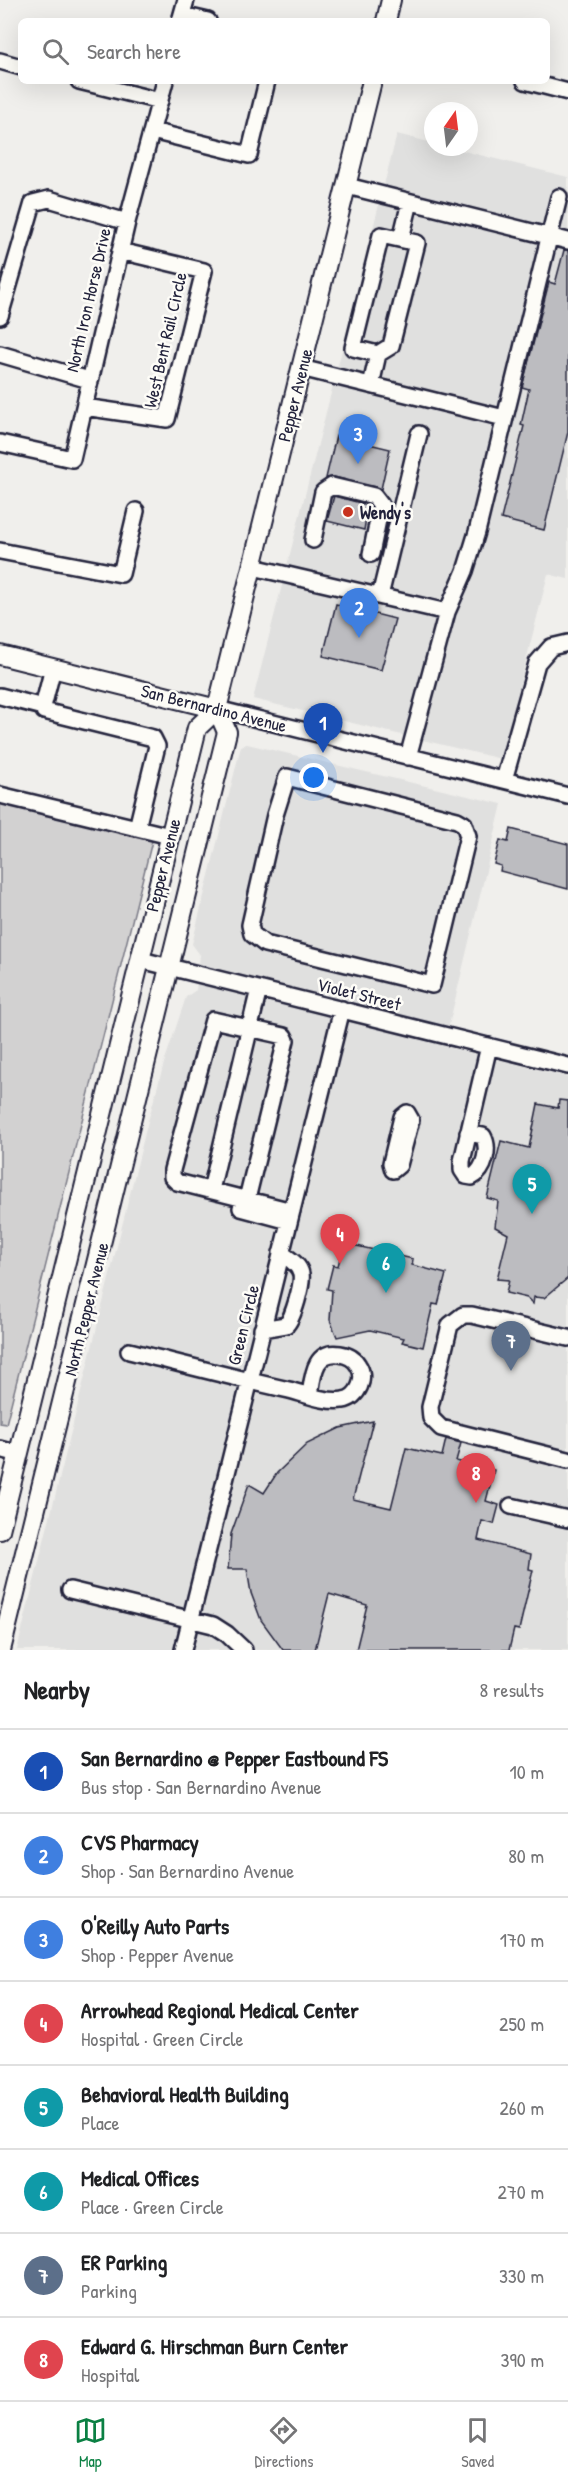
<!DOCTYPE html>
<html lang="en">
<head>
<meta charset="utf-8">
<style>
	body { margin:0; font-family:"Patrick Hand",sans-serif; background:#f6f6f6; color:#202124 }
	.compass { position:absolute; left:424px; top:102px; width:54px; height:54px; border-radius:50%; background:#fff; box-shadow:0 6px 24px #0002; rotate:14deg }
	.you { position:absolute; left:314px; top:778px; width:21px; height:21px; margin:-15px; border:4px solid #fff; border-radius:50%; background:#1a73e8; box-shadow:0 0 0 9px #1a73e833 }
	.badge { display:grid; place-items:center; width:39px; height:39px; border-radius:50%; background:#0b8043; color:#fff; font-size:20px; font-weight:700 }
	.pin { position:absolute; translate:-50% -50px; filter:drop-shadow(0 2px 3px #0008) }
	.pin::after { content:''; position:absolute; top:32px; width:21px; height:18px; background:inherit; clip-path:polygon(0 0,100% 0,50% 100%) }
	.list { margin:0; padding:0; list-style:none }
	h2 { display:flex; justify-content:space-between; align-items:center; height:78px; margin:0; padding:0 24px; font-size:26px }
	h2 small { font-size:20px; font-weight:400; color:#757577 }
	.list li { display:grid; grid-template-columns:39px 1fr auto; gap:18px; align-items:center; box-sizing:border-box; height:84px; padding:0 24px; border-top:2px solid #e0e0e0 }
	.list b { display:block; font-size:22px; white-space:nowrap }
	.list p { margin:0; font-size:20px; white-space:nowrap; color:#757577 }
	.list em { font-size:20px; font-style:normal; color:#757577 }
	.icon { flex:none; width:33px; height:33px; fill:none; stroke:currentColor; stroke-width:2; stroke-linecap:round; stroke-linejoin:round }
	.map { position:relative; flex:none; width:568px; height:1650px; overflow:hidden }
	.search { position:absolute; background:#fff; box-shadow:0 6px 24px #0002; left:18px; right:18px; top:18px; height:66px; display:flex; align-items:center; gap:15px; box-sizing:border-box; padding:0 21px; border-radius:9px; color:#757577; font-size:22px }
	.sheet { height:750px; background:#fff }
	nav { display:flex; justify-content:space-around; align-items:center; box-sizing:border-box; height:84px; border-top:2px solid #e0e0e0; background:#fff; font-size:16px; color:#757577 }
	nav a { display:grid; justify-items:center; gap:3px }
	nav .on { color:#0b8043 }
	.map>svg:first-child { display:block }
	.built { fill:#e0e0df }
	.green { fill:#d2d1d1; stroke:#7a7a86; stroke-width:1.5 }
	.building { fill:#bcbcc0; stroke:#22223b; stroke-width:1.5 }
	.lines { fill:none; stroke-linecap:round; stroke-linejoin:round }
	.minor-casing { stroke:#22223b; stroke-width:20 }
	.major-casing { stroke:#22223b; stroke-width:22 }
	.minor { stroke:#fdfcf7; stroke-width:15 }
	.major { stroke:#fdfcf7; stroke-width:18 }
	.poi-dot { fill:#c8321e; stroke:#fdfcf7; stroke-width:2 }
	.labels { text-anchor:middle; dominant-baseline:central; stroke-width:5; stroke-linejoin:round; paint-order:stroke }
	.street-label { font-size:18px; fill:#22223b; stroke:#fdfcf7 }
	.poi-label { font-size:18px; font-weight:bold; fill:#22223b; stroke:#fdfcf7; text-anchor:start }
</style>
</head>
<body>
<div class="map">
<svg width="568" height="1650" viewBox="0 0 568 1650">
	<rect width="100%" height="100%" fill="#f0efec"/>
	<filter id="ink" filterUnits="userSpaceOnUse"><feTurbulence type="fractalNoise" baseFrequency=".0167" numOctaves="2"/><feDisplacementMap in="SourceGraphic" scale="12" xChannelSelector="R" yChannelSelector="G"/><feConvolveMatrix kernelMatrix="1 2 1 2 8 2 1 2 1" color-interpolation-filters="sRGB"/></filter>
	<g filter="url(#ink)">
		<path class="built" d="M397,134L433,143V147H448L568,177V579L548,574L501,759L253,699Z
			M247,744L502,804L444,1046L568,1077V1650H17L148,1121L164,1063L186,997L196,990L200,955L192,944L241,746Z"/>
		<path class="green" d="M0,800L154,833L6,1424L0,1423Z"/>
		<path class="building" d="M564,250H568V432L544,530L501,519L524,426L521,425L529,389L522,387L549,282L555,284Z
			M336,436L390,449L381,489L334,477L326,478Z
			M334,496L368,505L364,530L327,521Z
			M336,604L395,619L381,670L323,656Z
			M511,829L568,844V889L500,871L501,866L494,864L500,840L508,842Z
			M559,1100L568,1101V1278L544,1298L534,1297L533,1304L527,1298L506,1293L509,1280L497,1279L508,1234L495,1227L498,1201L487,1198L501,1141L529,1148L538,1104L558,1108Z
			M344,1243L413,1259L412,1265L446,1274L438,1305L433,1304L423,1347L402,1342L404,1338L370,1330L337,1337L330,1320L332,1290L327,1289L333,1265L338,1266Z
			M373,1421L353,1499L391,1508L406,1448L442,1456L446,1439L461,1443L456,1461L494,1470L486,1501L499,1505L494,1524L482,1521L478,1540L531,1554L529,1569L533,1570L519,1630L514,1629L509,1650H356L367,1605L329,1594L315,1650H283L261,1620L251,1593L247,1569H228L231,1534L249,1484L264,1493L277,1473L307,1444L340,1428Z"/>
		<g class="lines">
			<defs>
				<path id="minor" d="M182,15L208,21
					M180,21L186,0
					M0,61L21,67
					M79,81L160,101
					M525,81L568,92
					M152,131L249,155L267,81
					M347,186L568,241
					M401,239L410,202
					M0,316L33,203L49,199L127,222
					M0,354L89,380
					M301,368L504,418
					M371,385L378,354L391,346L417,243L381,235L353,348L378,354
					M84,407L167,419L204,271L120,251
					M0,443L72,459L127,222L165,81
					M313,540L323,492L332,486L374,496L381,505L371,554
					M0,551L121,574L136,511
					M253,567L447,612
					M380,596L419,434
					M0,696L43,707L44,711L153,738L157,746L137,828
					M43,707L53,668
					M217,709L568,796
					M408,757L447,612L465,571L477,532L559,197
					M287,777L457,820L464,824L468,836L432,985L265,944L252,934L250,925L275,815Z
					M504,780L537,663L551,647L568,643
					M0,795L170,836
					M141,960L568,1066
					M407,1113L411,1120L399,1165L393,1170L391,1163L402,1117Z
					M468,1133L483,1136C490,1148 485,1170 472,1177L466,1176L462,1170V1161L489,1046
					M211,1190L259,989
					M247,1199L286,1040L284,1036L213,1020L172,1170V1177L177,1182L292,1211
					M241,1208L289,1221
					M262,1329L286,1325C293,1319 303,1283 301,1274C299,1264 289,1259 281,1253
					M568,1338L472,1315H463L450,1325L430,1407L431,1418L441,1428L568,1460
					M129,1351C182,1364 235,1378 289,1390C305,1394 327,1403 343,1400C358,1398 367,1378 358,1365C354,1358 347,1355 340,1354C314,1350 313,1376 310,1395
					M0,1449L19,1454
					M511,1506L568,1519
					M70,1590L213,1625L227,1634L244,1650
					M183,1650L342,1009"/>
				<path id="major" d="M386,21L391,0
					M0,655L217,709
					M0,1530L197,728L217,709L372,81
					M1,1650L227,732L217,709"/>
			</defs>
			<use href="#minor" class="minor-casing"/>
			<use href="#major" class="major-casing"/>
			<use href="#minor" class="minor"/>
			<use href="#major" class="major"/>
		</g>
	</g>
	<circle class="poi-dot" cx="348" cy="512" r="6"/>
	<g class="labels">
		<g class="street-label">
			<text transform="translate(88 300) rotate(-77)">North Iron Horse Drive</text>
			<text transform="translate(165 340) rotate(-77)">West Bent Rail Circle</text>
			<text transform="translate(295 395) rotate(-76)">Pepper Avenue</text>
			<text transform="translate(214 708) rotate(14)">San Bernardino Avenue</text>
			<text transform="translate(163 865) rotate(-76)">Pepper Avenue</text>
			<text transform="translate(359 994) rotate(14)">Violet Street</text>
			<text transform="translate(86 1309) rotate(-76)">North Pepper Avenue</text>
			<text transform="translate(243 1325) rotate(-76)">Green Circle</text>
		</g>
		<g class="poi-label">
			<text x="360" y="512">Wendy's</text>
		</g>
	</g>
</svg>
<svg class="compass" viewBox="-18 -18 36 36"><path d="M0-13l5 13h-10z" fill="#e53935"/><path d="M0 13l5-13h-10z" fill="#757577"/></svg>
<div class="you"></div>
<div class="pin badge" style="left:323px;top:753px;background:#1a4fb4">1</div>
<div class="pin badge" style="left:359px;top:638px;background:#3f7fe0">2</div>
<div class="pin badge" style="left:358px;top:464px;background:#3f7fe0">3</div>
<div class="pin badge" style="left:340px;top:1264px;background:#e0444e">4</div>
<div class="pin badge" style="left:532px;top:1214px;background:#0f9aa8">5</div>
<div class="pin badge" style="left:386px;top:1293px;background:#0f9aa8">6</div>
<div class="pin badge" style="left:511px;top:1371px;background:#5c6f8a">7</div>
<div class="pin badge" style="left:476px;top:1503px;background:#e0444e">8</div>
<div class="search"><svg class="icon" aria-label="search" viewBox="0 0 24 24"><circle cx="10" cy="10" r="6"/><path d="M15 15l6 6"/></svg>Search here</div>
</div>
<section class="sheet">
<h2>Nearby<small>8 results</small></h2>
<ul class="list">
<li><span class="badge" style="background:#1a4fb4">1</span><div><b>San Bernardino @ Pepper Eastbound FS</b><p>Bus stop · San Bernardino Avenue</p></div><em>10 m</em></li>
<li><span class="badge" style="background:#3f7fe0">2</span><div><b>CVS Pharmacy</b><p>Shop · San Bernardino Avenue</p></div><em>80 m</em></li>
<li><span class="badge" style="background:#3f7fe0">3</span><div><b>O'Reilly Auto Parts</b><p>Shop · Pepper Avenue</p></div><em>170 m</em></li>
<li><span class="badge" style="background:#e0444e">4</span><div><b>Arrowhead Regional Medical Center</b><p>Hospital · Green Circle</p></div><em>250 m</em></li>
<li><span class="badge" style="background:#0f9aa8">5</span><div><b>Behavioral Health Building</b><p>Place</p></div><em>260 m</em></li>
<li><span class="badge" style="background:#0f9aa8">6</span><div><b>Medical Offices</b><p>Place · Green Circle</p></div><em>270 m</em></li>
<li><span class="badge" style="background:#5c6f8a">7</span><div><b>ER Parking</b><p>Parking</p></div><em>330 m</em></li>
<li><span class="badge" style="background:#e0444e">8</span><div><b>Edward G. Hirschman Burn Center</b><p>Hospital</p></div><em>390 m</em></li>
</ul>
</section>
<nav>
<a class="on"><svg class="icon" aria-label="map" viewBox="0 0 24 24"><path d="M3 6l6-2 6 2 6-2v14l-6 2-6-2-6 2zM9 4v14M15 6v14"/></svg>Map</a>
<a><svg class="icon" aria-label="directions" viewBox="0 0 24 24"><path d="M12 3l9 9-9 9-9-9zM9 14v-3h6M13 9l2 2-2 2"/></svg>Directions</a>
<a><svg class="icon" aria-label="saved" viewBox="0 0 24 24"><path d="M7 4h10v16l-5-4-5 4z"/></svg>Saved</a>
</nav>
</body>
</html>
